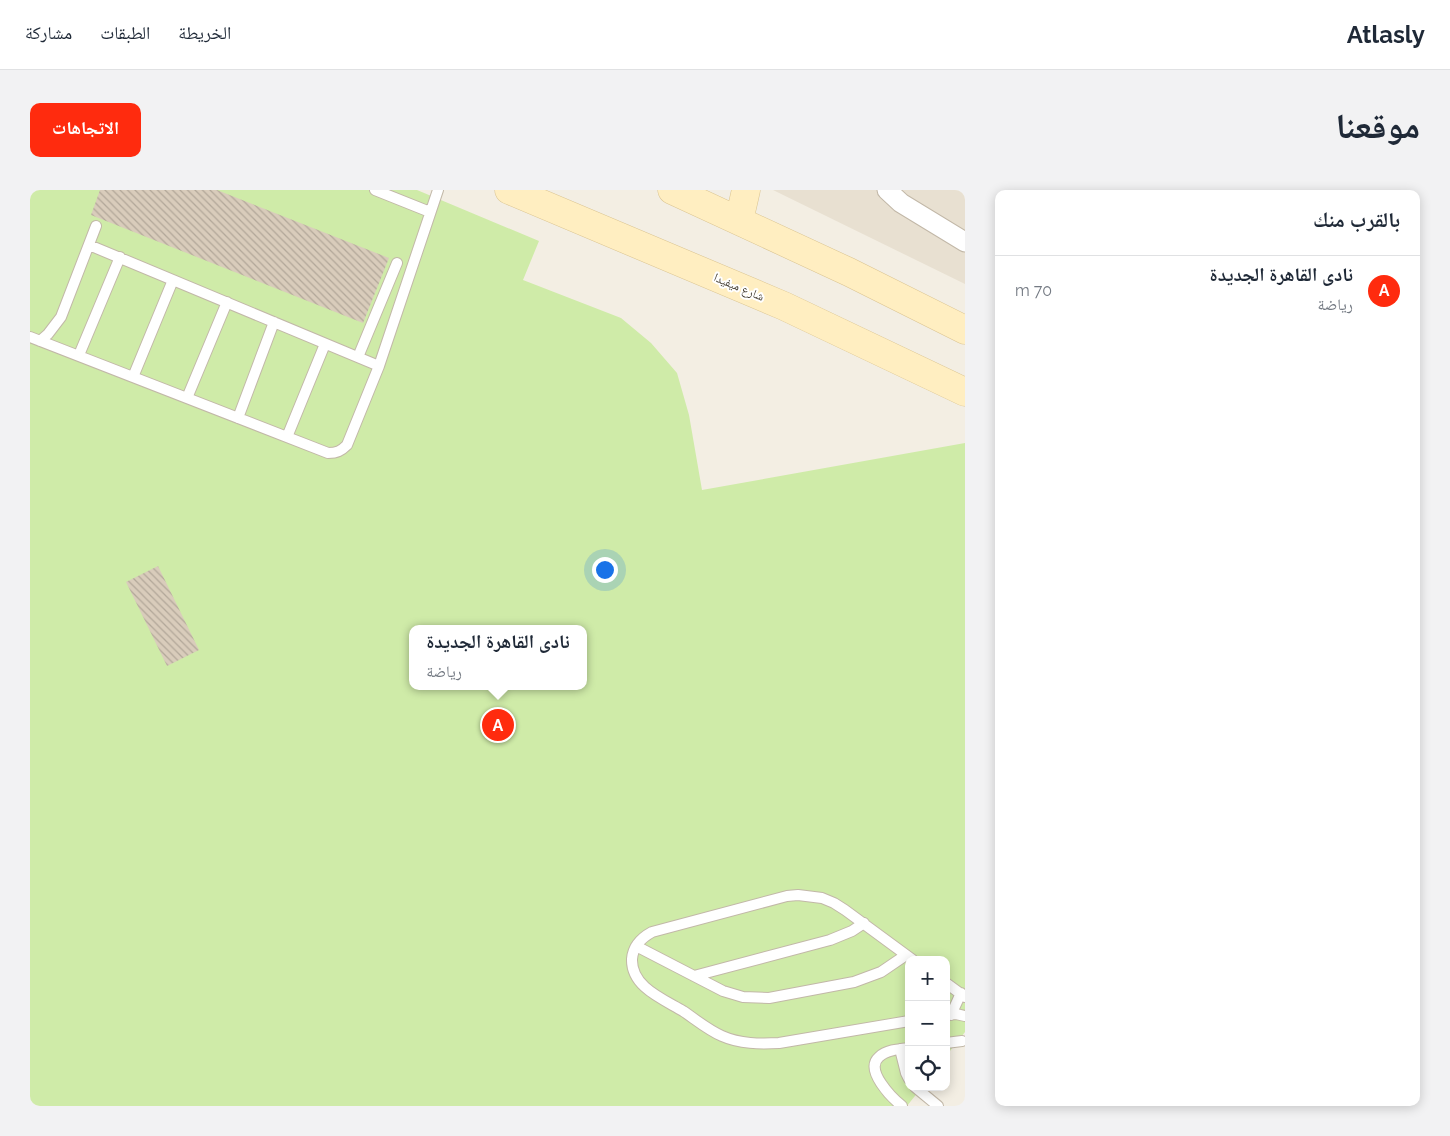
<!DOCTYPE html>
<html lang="ar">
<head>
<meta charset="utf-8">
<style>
	body { margin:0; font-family:Raleway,"Noto Naskh Arabic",sans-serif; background:#f2f2f3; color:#1f2937; direction:rtl }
	.controls { position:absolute; right:15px; bottom:15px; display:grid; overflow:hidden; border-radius:10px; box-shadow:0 2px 12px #0003 }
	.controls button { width:45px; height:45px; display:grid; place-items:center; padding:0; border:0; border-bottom:1px solid #e0e1e3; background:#fff; color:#1f2937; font:25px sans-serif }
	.you { position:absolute; left:574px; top:379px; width:18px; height:18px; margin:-12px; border:4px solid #fff; border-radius:50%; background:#1a73e8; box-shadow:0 0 0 8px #1a73e833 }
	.badge { display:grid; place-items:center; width:32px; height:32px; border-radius:50%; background:#ff2b0e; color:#fff; font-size:16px; font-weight:700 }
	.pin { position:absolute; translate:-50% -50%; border:2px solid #fff; box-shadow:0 1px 5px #0006 }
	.popup { position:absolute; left:379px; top:435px; width:178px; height:65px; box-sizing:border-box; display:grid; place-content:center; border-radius:10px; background:#fff; filter:drop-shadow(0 1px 4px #0005); font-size:16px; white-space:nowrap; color:#747a83 }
	.popup b { font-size:19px; color:#1f2937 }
	.popup::after { content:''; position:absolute; left:50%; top:100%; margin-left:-10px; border:10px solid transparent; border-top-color:#fff }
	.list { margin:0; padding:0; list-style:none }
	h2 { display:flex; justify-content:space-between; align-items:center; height:65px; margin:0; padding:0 20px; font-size:21px }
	h2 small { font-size:16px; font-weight:400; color:#747a83 }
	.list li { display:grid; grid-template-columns:32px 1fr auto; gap:15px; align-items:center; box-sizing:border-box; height:70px; padding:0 20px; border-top:1px solid #e0e1e3 }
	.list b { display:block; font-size:19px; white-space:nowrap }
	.list p { margin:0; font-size:16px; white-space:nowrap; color:#747a83 }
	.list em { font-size:16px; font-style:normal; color:#747a83 }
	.icon { flex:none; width:28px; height:28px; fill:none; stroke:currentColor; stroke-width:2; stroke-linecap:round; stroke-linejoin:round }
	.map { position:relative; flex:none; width:935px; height:916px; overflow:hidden; direction:ltr; border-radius:10px }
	header { display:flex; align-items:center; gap:30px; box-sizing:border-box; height:70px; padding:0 25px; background:#fff; border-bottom:1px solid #e0e1e3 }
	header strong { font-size:24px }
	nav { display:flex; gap:28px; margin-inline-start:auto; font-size:18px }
	.intro { display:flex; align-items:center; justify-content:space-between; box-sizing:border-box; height:120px; padding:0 30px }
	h1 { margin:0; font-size:35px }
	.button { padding:12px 22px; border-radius:10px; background:#ff2b0e; color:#fff; font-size:18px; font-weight:700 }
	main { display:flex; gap:30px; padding:0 30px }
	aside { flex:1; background:#fff; border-radius:10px; box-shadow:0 2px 12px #0003 }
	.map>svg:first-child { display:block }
	.residential { fill:#e8e0d1 }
	.garden { fill:#cfeba8; fill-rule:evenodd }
	.building { fill:url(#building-back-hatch) }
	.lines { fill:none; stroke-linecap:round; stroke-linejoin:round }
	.lane-casing { stroke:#c2b8a8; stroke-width:12 }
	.street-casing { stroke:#c2b8a8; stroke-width:21 }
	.secondary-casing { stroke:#dac491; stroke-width:29 }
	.lane { stroke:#fff; stroke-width:10 }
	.street { stroke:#fff; stroke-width:19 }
	.secondary { stroke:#ffeec1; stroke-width:28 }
	.labels { text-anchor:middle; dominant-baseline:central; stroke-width:4; stroke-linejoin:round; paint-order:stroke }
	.street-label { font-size:12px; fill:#453e33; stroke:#fff }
</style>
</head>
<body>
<header>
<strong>Atlasly</strong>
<nav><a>الخريطة</a><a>الطبقات</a><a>مشاركة</a></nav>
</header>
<div class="intro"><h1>موقعنا</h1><a class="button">الاتجاهات</a></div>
<main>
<aside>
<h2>بالقرب منك<small></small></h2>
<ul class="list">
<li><span class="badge">A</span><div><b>نادى القاهرة الجديدة</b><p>رياضة</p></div><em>70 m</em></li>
</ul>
</aside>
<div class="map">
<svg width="935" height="916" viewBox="0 0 935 916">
	<defs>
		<pattern id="building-back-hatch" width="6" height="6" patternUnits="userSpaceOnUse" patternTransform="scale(1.25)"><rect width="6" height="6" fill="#d9ccbb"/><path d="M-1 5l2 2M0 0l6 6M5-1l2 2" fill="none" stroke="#b2a799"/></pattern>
	</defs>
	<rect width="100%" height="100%" fill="#f3eee3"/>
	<path class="residential" d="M743,0H935V94Z"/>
	<path class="garden" d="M0,0H387L509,51L493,90L591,128L621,153L647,183L659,225L672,300L935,253V842L916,866V770H879V897H892L877,916H0ZM383,439H553V496H383Z"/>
	<path class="building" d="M70,0H187L359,68L333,133L61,25Z
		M128,376L169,460L137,476L96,392Z"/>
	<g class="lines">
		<defs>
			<path id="lane" d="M345,0L400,22
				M59,55L349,176
				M0,147L298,263C307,263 311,261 317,255L349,176L408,0
				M10,151L18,144L31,127L66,36
				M49,165L90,67
				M328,167L367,73
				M103,187L143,90
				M157,208L197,112
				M208,228L244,132
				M257,247L295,154
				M606,756L693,801L713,807L739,808L824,792L851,782L876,765
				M664,786L800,750L822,741L834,733
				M916,793L935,807
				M917,825L926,824L935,826
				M921,825L931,803
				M879,831L749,853C730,854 710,854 692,846C678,840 665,829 653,821C633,809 601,797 602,769C603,756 611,748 622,742L757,706L768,705L792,708L804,713L815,720L883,770
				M916,853L932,851
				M870,859L876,883L879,889
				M885,897L908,916
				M872,916C862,908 834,880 849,867C856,860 869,859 879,858"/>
			<path id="street" d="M857,0L871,13L935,52"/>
			<path id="secondary" d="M479,0L754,116L935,202
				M642,0L819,82L935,140
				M709,31L716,0"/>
		</defs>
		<use href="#lane" class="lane-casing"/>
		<use href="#street" class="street-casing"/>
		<use href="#secondary" class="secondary-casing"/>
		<use href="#lane" class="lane"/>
		<use href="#street" class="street"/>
		<use href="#secondary" class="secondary"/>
	</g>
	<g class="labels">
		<g class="street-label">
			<text transform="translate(709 97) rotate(23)">شارع ميفيدا</text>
		</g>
	</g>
</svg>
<div class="controls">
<button>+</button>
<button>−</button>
<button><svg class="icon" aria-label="locate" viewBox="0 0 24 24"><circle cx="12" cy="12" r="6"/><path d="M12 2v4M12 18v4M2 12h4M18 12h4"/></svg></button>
</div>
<div class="you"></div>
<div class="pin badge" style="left:468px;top:535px">A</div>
<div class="popup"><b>نادى القاهرة الجديدة</b>رياضة</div>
</div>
</main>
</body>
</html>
